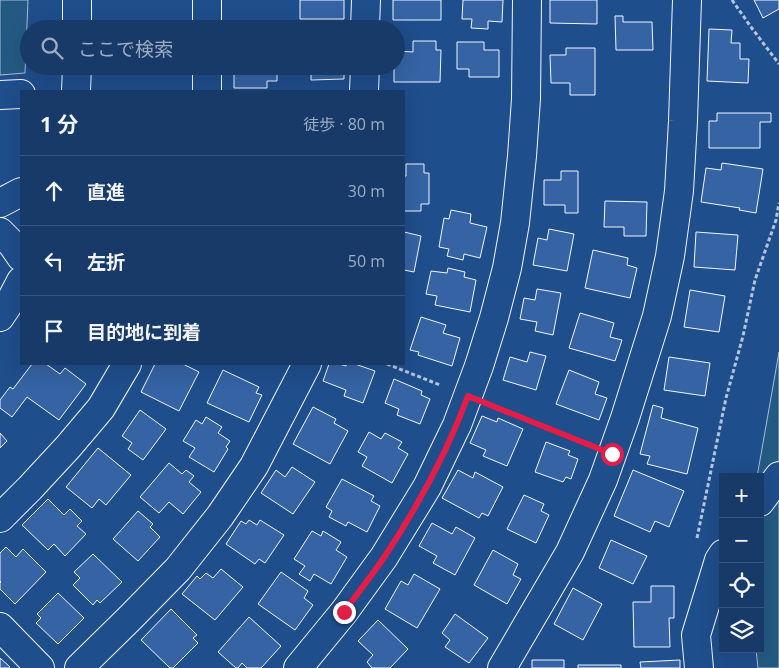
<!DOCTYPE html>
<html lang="ja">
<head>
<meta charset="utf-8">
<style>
	body { margin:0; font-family:"Open Sans","Noto Sans JP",sans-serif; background:#20416f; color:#f1f3f6 }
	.controls { position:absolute; right:15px; bottom:15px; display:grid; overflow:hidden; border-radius:0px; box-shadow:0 5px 20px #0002 }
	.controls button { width:45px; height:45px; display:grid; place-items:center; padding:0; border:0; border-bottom:1px solid #36547d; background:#173a69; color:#f1f3f6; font:25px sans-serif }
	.stop { position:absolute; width:15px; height:15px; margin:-11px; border:4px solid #e11d48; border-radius:50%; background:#fff }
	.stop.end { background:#e11d48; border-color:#fff; box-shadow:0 1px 5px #0008 }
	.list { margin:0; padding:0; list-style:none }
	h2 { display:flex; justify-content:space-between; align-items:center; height:65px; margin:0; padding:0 20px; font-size:21px }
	h2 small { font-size:16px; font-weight:400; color:#9eadc0 }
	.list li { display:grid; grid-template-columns:32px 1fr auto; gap:15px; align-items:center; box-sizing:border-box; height:70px; padding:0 20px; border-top:1px solid #36547d }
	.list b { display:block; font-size:19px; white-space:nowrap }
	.list em { font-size:16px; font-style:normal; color:#9eadc0 }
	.icon { flex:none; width:28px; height:28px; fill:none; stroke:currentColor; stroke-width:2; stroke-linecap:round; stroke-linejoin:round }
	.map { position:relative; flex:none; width:779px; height:668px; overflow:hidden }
	.search { position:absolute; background:#173a69; box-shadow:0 5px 20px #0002; left:20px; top:20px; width:385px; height:55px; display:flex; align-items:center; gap:12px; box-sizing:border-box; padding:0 18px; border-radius:28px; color:#9eadc0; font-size:19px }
	.panel { position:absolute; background:#173a69; box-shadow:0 5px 20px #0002; left:20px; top:90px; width:385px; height:275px; border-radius:0px }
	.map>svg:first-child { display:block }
	.green { fill:#245a82; stroke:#a8bbd7 }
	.building { fill:#3563a3; stroke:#f2f6ff }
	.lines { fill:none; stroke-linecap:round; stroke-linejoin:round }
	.minor-casing { stroke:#f2f6ff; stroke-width:30 }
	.path { stroke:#b3c4dc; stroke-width:3; stroke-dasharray:4 2.5; stroke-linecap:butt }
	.minor { stroke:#1f4e8c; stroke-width:28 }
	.route { stroke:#e11d48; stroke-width:6 }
</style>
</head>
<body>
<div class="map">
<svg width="779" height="668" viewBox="0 0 779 668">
	<rect width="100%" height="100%" fill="#1f4e8c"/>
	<path class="green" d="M0,0H28L25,73L0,75Z
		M779,352V668H758L756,649H760V477H757Z"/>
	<path class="building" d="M300,0H344V19H300Z
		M393,0H441V20H393Z
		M463,0H503L502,22L488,21V29L471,28L472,19H462Z
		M550,0H597V24L550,23Z
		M754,0H779V9L763,18Z
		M615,16H623V22H652L653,50H616Z
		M709,29L732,30L731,43H740V59H749L748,83L707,81Z
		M413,41H436V50H441L440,82H394V66H396V51L413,52Z
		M457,42H484V50H499V77H469V69H457Z
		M566,48H595V95H570V83H551L550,55H566Z
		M234,66H277V81H267V88H234Z
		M296,66H344V79L311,80V73H296Z
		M717,113H771V122H760V148H709V121H717Z
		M722,163L763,169L756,213L739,210L740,208L701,202L706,168L721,170Z
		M406,164H424V173H429V204H421V211H404V176H406Z
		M561,171H578V213H565V205H544V180H561Z
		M605,201L647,202L646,236H624V227H604Z
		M451,210L471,214L470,223L487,227L480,258L464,254L463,260L447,256L449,249L439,247L444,218L449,219Z
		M549,229L574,234L567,271L533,265L538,238L547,240Z
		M404,232L421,236L414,272L404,270Z
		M696,232L738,235L735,270L694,267Z
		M593,250L628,258L627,265L637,268L630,298L585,288Z
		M448,268L465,272L464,277L476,280L470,312L435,305L437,296L426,294L431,271L447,273Z
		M537,289L561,293L553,335L535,331L537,322L520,319L524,298L535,300Z
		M690,290L725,296L719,332L684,327Z
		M580,313L614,323L610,337L622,340L615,361L569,348Z
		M421,317L446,325L443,333L460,338L452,366L418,355L419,352L410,350Z
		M530,352L546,356L536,390L503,380L510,357L527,362Z
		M669,357L710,363L705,396L664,390Z
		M32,364H46L60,374L65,368L86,384L59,420L27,397L12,417L0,408V400L10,387L13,389Z
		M155,364H183L199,372L179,411L141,392Z
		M329,364H339L346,366L347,364H355L375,371L363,403L344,396L346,390L323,381Z
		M223,370L259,387L256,393L262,395L249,422L207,403Z
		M569,370L599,382L595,394L607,398L599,420L556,404Z
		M394,379L422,391L421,395L430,399L420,424L397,415L399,409L385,403Z
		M653,405L663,408L661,418L698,428L687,474L647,464L650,456L640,454Z
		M313,407L336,419L334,423L348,431L330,464L293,444Z
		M140,410L166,429L143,460L128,449L132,443L122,436Z
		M482,416L497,422L498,418L523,429L507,466L483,456L486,450L470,443Z
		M206,417L222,427L218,433L230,441L226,447L228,449L214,472L189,457L195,448L183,441L196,420L202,424Z
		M369,432L381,439L385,433L402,442L398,448L408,454L392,483L362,466L367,457L358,452Z
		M0,433L7,441L0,448Z
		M546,442L570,451L568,455L578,459L571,479L566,477L563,482L535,472Z
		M98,448L131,475L106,505L99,499L92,508L66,487Z
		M169,463L182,474L186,470L194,476L189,482L201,492L183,514L169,502L159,513L140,497Z
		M292,467L315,482L293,514L261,493L276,470L285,477Z
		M458,470L473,478L475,472L503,487L488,516L482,513L479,518L442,498Z
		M633,470L684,491L669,527L655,521L650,532L614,516Z
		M342,479L374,496L371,501L380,506L367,532L348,522L346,526L329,517L332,511L326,507Z
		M524,495L544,504L541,511L549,515L536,543L507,529Z
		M48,499L64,515L70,509L82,521L77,526L86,534L65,556L54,544L48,550L22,525Z
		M138,511L153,524L150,527L160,537L138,561L113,539Z
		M249,520L257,525L260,520L284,535L265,563L259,559L255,564L226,544L241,521L246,524Z
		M432,523L452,534L456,527L475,538L455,575L433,563L437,556L419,546Z
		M312,531L321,536L323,531L341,542L336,550L347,557L331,584L314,574L310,581L299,574L305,566L294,559Z
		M611,540L647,556L633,584L599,568Z
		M6,547L16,557L23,549L46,572L15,604L0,589V583L1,582L0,581V553Z
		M493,550L518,564L513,575L521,579L507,604L474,585Z
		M93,554L122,582L100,603L97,600L93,605L73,585L80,578L74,572Z
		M221,569L243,587L215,620L182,594L197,576L200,579L206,573L213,578Z
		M281,572L308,591L304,598L313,605L295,630L258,604Z
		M414,574L440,589L417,628L385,609L401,581L408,585Z
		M651,586H674V618H669L670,647H634L633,602H651Z
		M573,588L602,604L583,640L554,624Z
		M58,593L84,618L58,644L36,623L41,618L37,614Z
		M171,609L197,635L193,638L198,643L173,668H170L141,640Z
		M455,614L488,638L469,663L445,647L450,640L442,633Z
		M249,617L281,646L261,668H247L242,663L238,668H236L218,652Z
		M378,620L408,649L390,668H372L367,662L373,655L358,641Z
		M0,658L10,667L9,668H0Z
		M532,660H564V668H532Z
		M680,660V668H641L640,662Z
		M578,665H621V668H578Z"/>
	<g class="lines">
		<defs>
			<path id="minor" d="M207,0V29
				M77,29V0
				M365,29L366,0
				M207,66V91
				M76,91L77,66
				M364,91L365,66
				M0,95L21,94
				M0,203L21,192
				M0,232L12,244L21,257
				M0,317L10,302L21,281
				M760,502L779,476
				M0,518L30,488L68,447L101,408L127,364
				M0,627L40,668
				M79,668L129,619L178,569L220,516L254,466L307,364
				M298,668L344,612L384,557L427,487L457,425L479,366L494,318L507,268L515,223L522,156L526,99L527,0
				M502,668L570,552L603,480L625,418L657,316L670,256L679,191L683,121L687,0
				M699,668L696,635L719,560L723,554"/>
		</defs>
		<use href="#minor" class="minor-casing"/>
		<path class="path" d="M732,0L751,27L779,64
			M387,364L440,385
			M494,407L586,444
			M697,538L726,398L743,336L755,280L776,220L779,203"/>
		<use href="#minor" class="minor"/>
	</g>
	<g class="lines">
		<path class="route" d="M344,612C358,593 372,575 385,556C418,506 447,453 468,396L612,454"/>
	</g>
</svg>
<div class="controls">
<button>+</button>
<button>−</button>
<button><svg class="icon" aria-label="locate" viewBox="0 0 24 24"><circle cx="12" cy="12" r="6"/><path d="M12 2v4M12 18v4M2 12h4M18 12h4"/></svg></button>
<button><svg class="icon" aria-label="layers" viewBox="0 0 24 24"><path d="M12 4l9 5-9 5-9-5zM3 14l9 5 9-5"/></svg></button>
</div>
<div class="stop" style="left:612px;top:454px"></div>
<div class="stop end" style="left:344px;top:612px"></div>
<div class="search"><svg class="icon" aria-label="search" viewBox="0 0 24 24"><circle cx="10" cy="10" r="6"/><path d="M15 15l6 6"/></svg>ここで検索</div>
<section class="panel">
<h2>1 分<small>徒歩 · 80 m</small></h2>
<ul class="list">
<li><svg class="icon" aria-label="ahead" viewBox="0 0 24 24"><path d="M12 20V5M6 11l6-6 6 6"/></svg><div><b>直進</b></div><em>30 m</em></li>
<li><svg class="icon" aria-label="left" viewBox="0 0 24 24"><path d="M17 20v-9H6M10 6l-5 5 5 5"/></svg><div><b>左折</b></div><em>50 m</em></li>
<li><svg class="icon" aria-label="arrive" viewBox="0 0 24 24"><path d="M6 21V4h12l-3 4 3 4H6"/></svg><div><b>目的地に到着</b></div></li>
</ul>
</section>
</div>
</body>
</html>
